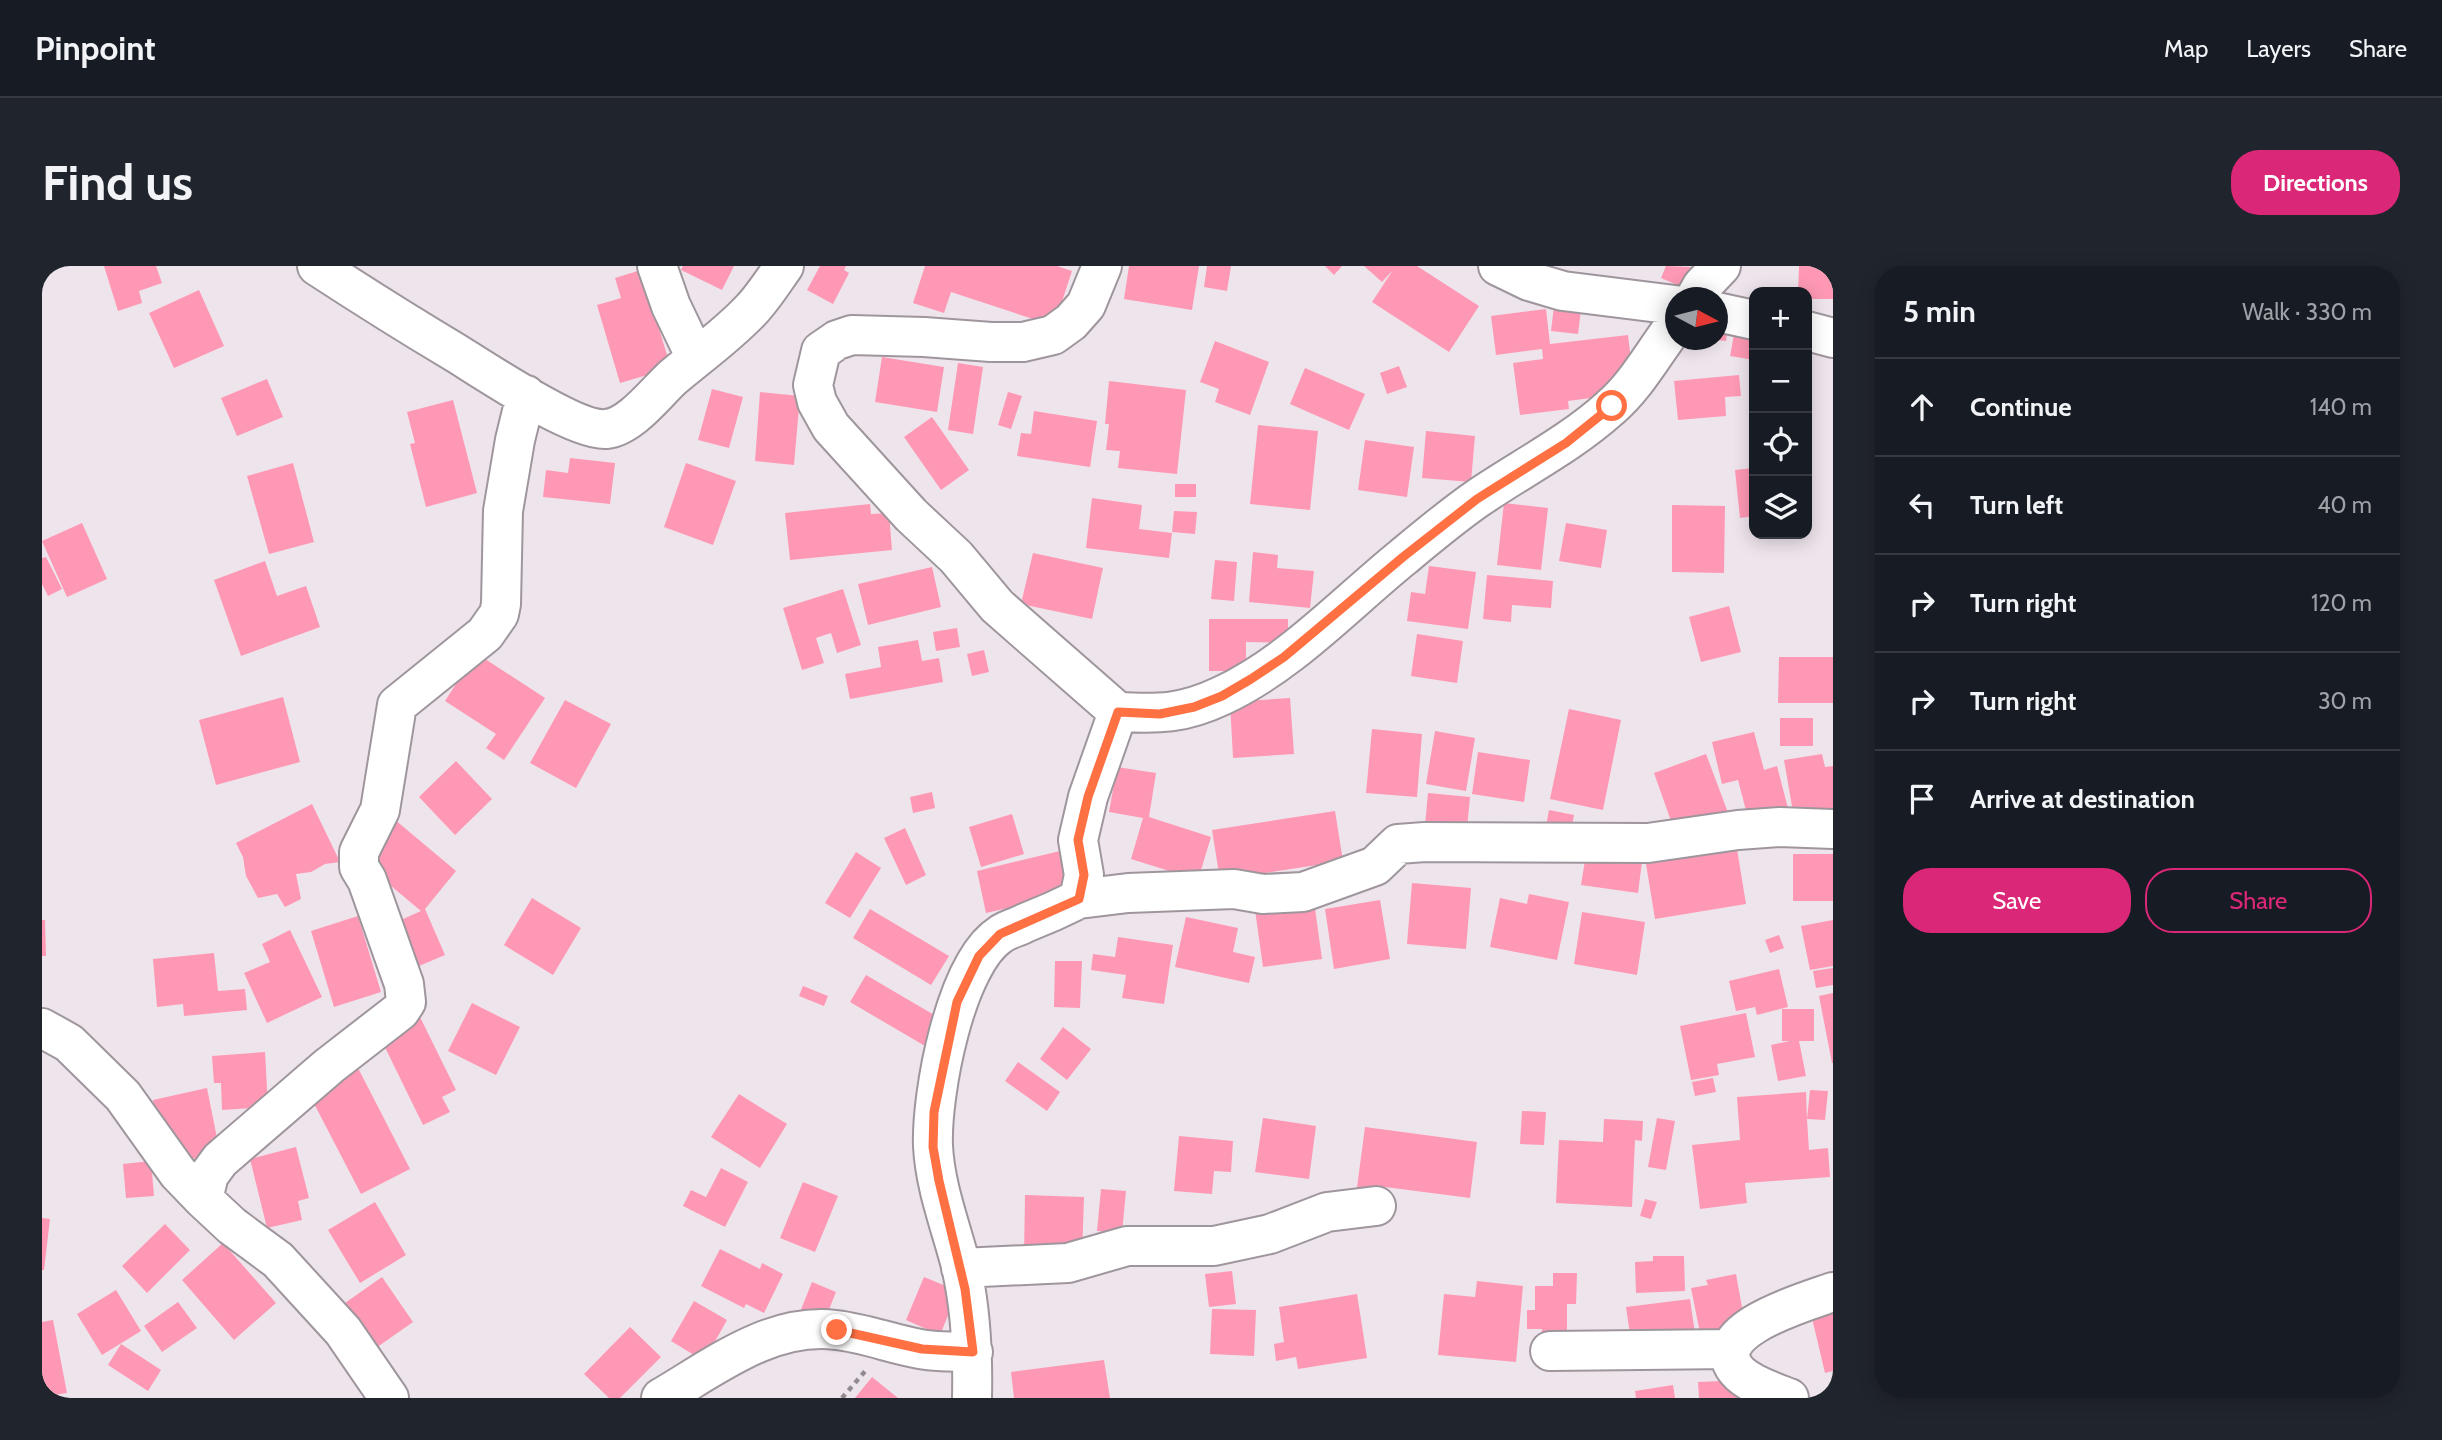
<!DOCTYPE html>
<html lang="en">
<head>
<meta charset="utf-8">
<style>
	body { margin:0; font-family:Cabin,sans-serif; background:#20242c; color:#f1f3f6 }
	.controls { position:absolute; right:21px; top:21px; display:grid; overflow:hidden; border-radius:14px; box-shadow:0 4px 18px #0003 }
	.controls button { width:63px; height:63px; display:grid; place-items:center; padding:0; border:0; border-bottom:2px solid #363941; background:#171b24; color:#f1f3f6; font:35px sans-serif }
	.compass { position:absolute; left:1623px; top:21px; width:63px; height:63px; border-radius:50%; background:#171b24; box-shadow:0 4px 18px #0003; rotate:97deg }
	.stop { position:absolute; width:21px; height:21px; margin:-16px; border:5px solid #ff7043; border-radius:50%; background:#fff }
	.stop.end { background:#ff7043; border-color:#fff; box-shadow:0 2px 7px #0008 }
	.list { margin:0; padding:0; list-style:none }
	h2 { display:flex; justify-content:space-between; align-items:center; height:91px; margin:0; padding:0 28px; font-size:30px }
	h2 small { font-size:23px; font-weight:400; color:#9ea1a6 }
	.list li { display:grid; grid-template-columns:46px 1fr auto; gap:21px; align-items:center; box-sizing:border-box; height:98px; padding:0 28px; border-top:2px solid #363941 }
	.list b { display:block; font-size:26px; white-space:nowrap }
	.list em { font-size:23px; font-style:normal; color:#9ea1a6 }
	.actions { display:flex; gap:14px; padding:21px 28px }
	.actions a { flex:1; padding:16px 0; border:2px solid #db2777; border-radius:28px; text-align:center; font-size:24px; color:#db2777 }
	.actions .main { background:#db2777; color:#fff }
	.icon { flex:none; width:38px; height:38px; fill:none; stroke:currentColor; stroke-width:2; stroke-linecap:round; stroke-linejoin:round }
	.map { position:relative; flex:none; width:1791px; height:1132px; overflow:hidden; border-radius:28px }
	header { display:flex; align-items:center; gap:42px; box-sizing:border-box; height:98px; padding:0 35px; background:#171b24; border-bottom:2px solid #363941 }
	header strong { font-size:33px }
	nav { display:flex; gap:38px; margin-inline-start:auto; font-size:24px }
	.intro { display:flex; align-items:center; justify-content:space-between; box-sizing:border-box; height:168px; padding:0 42px }
	h1 { margin:0; font-size:49px }
	.button { padding:18px 32px; border-radius:28px; background:#db2777; color:#fff; font-size:24px; font-weight:700 }
	main { display:flex; gap:42px; padding:0 42px }
	aside { flex:1; background:#171b24; border-radius:28px; box-shadow:0 4px 18px #0003 }
	.map>svg:first-child { display:block }
	.building { fill:#fe98b4 }
	.lines { fill:none; stroke-linecap:round; stroke-linejoin:round }
	.minor-casing { stroke:#9f969d; stroke-width:42 }
	.path { stroke:#928b90; stroke-width:4.5; stroke-dasharray:5 5; stroke-linecap:butt }
	.minor { stroke:#fff; stroke-width:38 }
	.route { stroke:#ff7043; stroke-width:9 }
</style>
</head>
<body>
<header>
<strong>Pinpoint</strong>
<nav><a>Map</a><a>Layers</a><a>Share</a></nav>
</header>
<div class="intro"><h1>Find us</h1><a class="button">Directions</a></div>
<main>
<div class="map">
<svg width="1791" height="1132" viewBox="0 0 1791 1132">
	<rect width="100%" height="100%" fill="#eee4ec"/>
	<path class="building" d="M62,0H114L120,17L97,25L100,37L76,45Z
		M641,0H692L680,24L639,4Z
		M778,0H804L802,4L807,7L791,38L765,24Z
		M883,0H1015L1030,5L1012,60L909,26L902,47L871,37Z
		M1087,0H1157L1150,44L1082,33Z
		M1165,0H1189L1185,25L1162,21Z
		M1283,0H1300L1292,9Z
		M1322,0H1375L1437,40L1407,86L1330,36L1351,4L1340,16Z
		M1624,0L1649,1L1640,21L1619,12Z
		M1757,0H1791V33H1765V26H1756Z
		M599,4L629,102L578,117L555,39L579,32L573,12Z
		M157,24L182,80L132,102L107,47Z
		M1512,40L1539,44L1536,68L1509,65Z
		M1504,43L1508,78L1586,69L1592,119L1564,130L1526,135L1527,143L1478,149L1471,97L1501,93L1500,83L1454,89L1449,50Z
		M1675,58L1686,59L1684,75L1675,74Z
		M1693,63L1712,66V94L1688,90Z
		M1173,75L1227,96L1208,149L1173,136L1177,123L1158,116Z
		M840,91L902,101L895,146L833,136Z
		M916,97L941,101L931,168L906,164Z
		M1357,100L1365,121L1345,128L1338,107Z
		M1263,102L1323,128L1307,164L1248,138Z
		M1697,109L1699,130L1683,131L1684,150L1636,154L1632,115Z
		M225,113L241,151L195,170L179,132Z
		M1067,115L1144,124L1135,208L1076,202L1078,185L1064,184L1067,158H1063Z
		M670,123L701,131L687,182L656,174Z
		M718,126L758,130L752,199L713,195Z
		M966,126L980,130L969,163L956,159Z
		M411,134L435,227L384,241L368,178L373,177L365,146Z
		M992,145L1055,155L1048,201L975,190L979,167L989,168Z
		M890,151L927,204L899,224L862,171Z
		M1216,159L1276,165L1268,244L1208,238Z
		M1384,165L1433,170L1429,216L1380,212Z
		M1323,174L1372,181L1365,231L1316,224Z
		M528,192L573,197L568,238L501,231L504,204L526,207Z
		M251,197L272,276L227,288L205,210Z
		M644,197L694,215L671,279L622,261Z
		M1712,202V250L1698,252L1693,204Z
		M1133,218H1154V231H1133Z
		M1050,232L1100,239L1097,263L1130,267L1127,292L1044,282Z
		M1462,237L1506,242L1499,304L1455,299Z
		M828,238L829,248L847,247L850,284L748,294L743,247Z
		M1630,239L1683,240L1682,307L1630,306Z
		M1132,245L1155,246L1153,268L1130,266Z
		M40,257L65,313L25,331L0,275Z
		M1524,257L1565,264L1559,302L1517,295Z
		M1211,286L1236,289L1235,302L1272,305L1268,342L1207,336Z
		M991,287L1061,302L1050,353L979,338Z
		M4,291L20,323L6,330L0,318V292Z
		M1173,294L1195,296L1192,335L1169,333Z
		M223,295L235,330L264,320L278,361L199,390L172,314Z
		M1387,300L1434,306L1426,363L1365,355L1369,326L1383,328Z
		M890,301L899,341L826,359L816,318Z
		M1445,309L1511,315L1509,342L1470,339L1469,356L1441,353Z
		M801,323L819,379L795,387L789,367L774,372L782,397L760,404L741,342Z
		M1687,340L1699,386L1659,396L1647,351Z
		M1167,353H1246V377L1204,376V405H1167Z
		M915,362L918,381L894,385L891,366Z
		M1375,368L1421,375L1415,417L1369,410Z
		M876,374L880,395L897,392L901,416L808,433L803,408L839,401L836,381Z
		M942,384L947,406L930,410L925,388Z
		M434,387L503,432L462,494L444,482L454,468L403,435Z
		M1737,391H1791V437H1736Z
		M241,431L258,496L174,519L157,454Z
		M1248,432L1252,488L1191,492L1188,436Z
		M523,434L569,458L534,522L488,497Z
		M1527,443L1579,454L1561,544L1508,533Z
		M1738,452H1771V480H1738Z
		M1330,463L1380,468L1375,531L1324,527Z
		M1393,465L1433,472L1424,525L1384,518Z
		M1712,466L1722,504L1735,500L1747,546L1707,556L1696,514L1680,518L1670,476Z
		M1436,486L1488,494L1482,536L1430,528Z
		M1664,488L1688,552L1635,572L1612,507Z
		M1780,488L1783,501L1791,500V565L1752,552L1742,494Z
		M414,495L450,533L413,569L377,531Z
		M1075,501L1114,507L1107,551L1169,571L1156,614L1089,593L1101,552L1067,546Z
		M890,526L893,542L871,547L868,531Z
		M1386,527L1428,531L1425,563L1383,559Z
		M270,538L298,596L283,598L269,606L254,608L259,633L243,641L235,628L216,632L204,610L201,591L194,577Z
		M1507,544L1532,549L1529,565L1504,560Z
		M1293,545L1301,595L1178,614L1170,564Z
		M970,548L982,588L939,601L927,561Z
		M352,553L414,605L383,643L403,689L370,703L350,658L379,645L318,594Z
		M863,562L884,609L864,619L842,572Z
		M1695,583L1704,638L1613,653L1604,598Z
		M1018,585L1028,628L944,647L935,605Z
		M814,586L839,602L808,652L783,637Z
		M1544,588L1600,596L1596,627L1539,619Z
		M1751,588H1791V635H1751Z
		M1370,617L1429,622L1424,683L1365,678Z
		M1487,628L1527,636L1515,694L1448,681L1458,632L1485,638Z
		M490,632L539,662L511,709L462,679Z
		M1338,634L1348,693L1292,703L1283,643Z
		M1272,635L1280,693L1221,701L1213,644Z
		M828,643L907,690L889,719L811,672Z
		M1540,646L1603,656L1595,709L1532,698Z
		M316,650L339,726L292,741L269,665Z
		M1144,651L1196,662L1191,686L1213,691L1207,717L1133,701Z
		M0,654H3L4,690H0Z
		M1791,654V700L1768,704L1759,660Z
		M248,664L280,731L225,757L202,707L228,696L220,678Z
		M1737,669L1742,682L1728,687L1723,674Z
		M1076,671L1131,679L1122,738L1080,732L1084,709L1049,704L1051,688L1073,691Z
		M172,687L176,725L203,723L205,744L142,750L141,738L115,741L111,693Z
		M1013,695H1040L1038,742L1012,741Z
		M1791,702V719L1774,722L1771,705Z
		M1737,703L1746,741L1715,749L1713,741L1694,745L1687,715Z
		M824,709L899,753L883,780L808,736Z
		M761,720L786,730L782,740L757,730Z
		M1791,727V797H1790L1777,730Z
		M430,737L478,761L454,809L406,785Z
		M1740,743H1772V775H1757L1764,810L1736,815L1729,779L1748,775H1740Z
		M1704,747L1713,791L1675,798L1677,809L1649,814L1638,760Z
		M377,749L414,824L400,831L408,846L381,859L337,769Z
		M1021,761L1049,783L1025,814L998,793Z
		M223,786L226,841L180,844L179,817H172L170,790Z
		M976,796L1018,826L1005,845L963,815Z
		M316,802L368,903L319,928L267,828Z
		M1671,812L1674,826L1653,830L1650,816Z
		M165,822L178,887L136,896L119,871L111,834Z
		M1768,824L1786,825L1783,854L1765,853L1767,884L1786,882L1788,911L1703,917L1705,937L1658,943L1650,879L1698,874L1695,831L1764,826L1765,853Z
		M697,828L745,858L718,902L669,871Z
		M1480,845L1504,846L1502,879L1478,878Z
		M1221,852L1274,860L1267,913L1213,906Z
		M1615,852L1633,855L1624,904L1606,901Z
		M1562,853L1601,855L1600,875L1593,874L1590,941L1514,937L1517,874L1561,876Z
		M1323,861L1435,876L1428,932L1343,921L1341,932L1314,929Z
		M1137,870L1191,875L1189,906L1172,905L1170,928L1132,925Z
		M254,881L267,932L256,935L260,954L225,962L208,893Z
		M109,895L112,930L84,932L81,898Z
		M679,902L706,916L683,961L641,940L649,924L664,931Z
		M761,916L796,930L773,986L738,972Z
		M1059,923L1084,925L1080,967L1055,965Z
		M983,929L1042,931L1040,991L982,990Z
		M1603,933L1615,936L1609,953L1598,950Z
		M333,936L364,989L318,1017L286,964Z
		M0,952L8,953L2,1004H0Z
		M123,958L148,984L105,1027L80,1000Z
		M181,977L234,1037L192,1074L140,1014Z
		M678,983L718,1003L720,997L741,1008L722,1047L704,1038L702,1042L659,1020Z
		M1611,990H1642L1643,1025L1594,1027L1593,996L1611,995Z
		M1190,1005L1194,1038L1167,1041L1163,1008Z
		M1511,1007H1535L1534,1038H1525V1081H1500V1063H1485V1044H1493V1020H1511Z
		M1694,1008L1703,1058L1658,1067L1649,1022L1666,1019L1664,1014Z
		M340,1011L371,1056L334,1082L303,1037Z
		M882,1011L916,1025L898,1069L864,1054Z
		M1435,1015L1481,1020L1474,1096L1396,1089L1402,1028L1433,1031Z
		M770,1016L794,1026L782,1056L758,1046Z
		M74,1024L99,1065L60,1089L35,1048Z
		M1315,1028L1325,1092L1256,1103L1254,1091L1234,1095L1232,1078L1242,1076L1237,1041Z
		M1648,1033L1653,1067L1589,1075L1584,1041Z
		M652,1035L685,1054L662,1095L629,1075Z
		M136,1036L155,1062L120,1086L102,1060Z
		M1170,1043L1214,1044L1212,1090L1168,1088Z
		M1791,1043V1105L1783,1107L1769,1048Z
		M11,1054L25,1127L0,1131V1056Z
		M588,1061L619,1091L578,1132H567L542,1108Z
		M79,1078L119,1104L106,1125L66,1099Z
		M1062,1094L1068,1132H972L969,1106Z
		M830,1111L856,1132H813Z
		M1701,1114V1132H1657L1656,1116Z
		M1631,1119L1633,1132H1594L1593,1125Z"/>
	<g class="lines">
		<defs>
			<path id="minor" d="M275,0C321,30 367,59 414,87C443,105 534,166 564,163C588,161 613,128 630,112C657,89 686,69 710,43C722,30 732,14 742,0
				M615,0L629,40L654,92
				M1456,0L1487,15L1521,25L1633,39
				M1653,32L1660,20L1679,0
				M1675,46L1712,54
				M1765,65L1791,72
				M1076,446C1117,448 1141,448 1179,430C1248,398 1303,338 1361,291C1385,271 1410,250 1436,232C1480,202 1528,178 1568,142C1595,119 1612,86 1633,59
				M1037,633L1086,627L1192,623L1221,628L1261,626L1333,600L1356,578L1383,576L1606,577L1696,564L1738,561L1791,563
				M0,762L27,777L81,830L136,907L161,933L190,960L236,994L301,1065L347,1132
				M161,933L167,909L178,894L287,800L358,745L364,736L362,718L325,614L317,601V586L338,544L355,439L443,368L457,348L459,338L461,245L473,174L484,129
				M919,1002L1026,997L1085,980H1172L1228,968L1285,946L1334,940
				M1508,1085L1689,1083
				M619,1132C672,1101 729,1056 794,1064C822,1067 850,1078 878,1083C895,1086 913,1086 931,1086
				M930,1132C931,1088 929,1043 919,1000C909,961 893,921 891,880C889,829 913,697 959,668C966,663 976,661 983,657C1001,650 1019,642 1037,633L1042,609L1036,574L1046,531L1076,446L955,340L914,291L869,249L789,161L775,136L771,119L779,85L795,74L810,69L882,71L949,76H981L1011,69L1029,56L1044,39L1060,0
				M1747,1132C1731,1126 1710,1119 1698,1108C1655,1066 1766,1035 1791,1026"/>
		</defs>
		<use href="#minor" class="minor-casing"/>
		<path class="path" d="M800,1132L825,1103"/>
		<use href="#minor" class="minor"/>
	</g>
	<g class="lines">
		<path class="route" d="M795,1064L880,1083L931,1086L923,1023L897,915L891,881L892,846L915,736L937,690L958,668L1037,633L1042,609L1036,574L1046,531L1076,446L1118,448L1152,441L1180,430L1209,413L1242,391L1361,291L1435,233L1524,177L1570,140"/>
	</g>
</svg>
<div class="controls">
<button>+</button>
<button>−</button>
<button><svg class="icon" aria-label="locate" viewBox="0 0 24 24"><circle cx="12" cy="12" r="6"/><path d="M12 2v4M12 18v4M2 12h4M18 12h4"/></svg></button>
<button><svg class="icon" aria-label="layers" viewBox="0 0 24 24"><path d="M12 4l9 5-9 5-9-5zM3 14l9 5 9-5"/></svg></button>
</div>
<svg class="compass" viewBox="-18 -18 36 36"><path d="M0-13l5 13h-10z" fill="#e53935"/><path d="M0 13l5-13h-10z" fill="#9ea1a6"/></svg>
<div class="stop" style="left:1570px;top:140px"></div>
<div class="stop end" style="left:795px;top:1064px"></div>
</div>
<aside>
<h2>5 min<small>Walk · 330 m</small></h2>
<ul class="list">
<li><svg class="icon" aria-label="ahead" viewBox="0 0 24 24"><path d="M12 20V5M6 11l6-6 6 6"/></svg><div><b>Continue</b></div><em>140 m</em></li>
<li><svg class="icon" aria-label="left" viewBox="0 0 24 24"><path d="M17 20v-9H6M10 6l-5 5 5 5"/></svg><div><b>Turn left</b></div><em>40 m</em></li>
<li><svg class="icon" aria-label="right" viewBox="0 0 24 24"><path d="M7 20v-9h11M14 6l5 5-5 5"/></svg><div><b>Turn right</b></div><em>120 m</em></li>
<li><svg class="icon" aria-label="right" viewBox="0 0 24 24"><path d="M7 20v-9h11M14 6l5 5-5 5"/></svg><div><b>Turn right</b></div><em>30 m</em></li>
<li><svg class="icon" aria-label="arrive" viewBox="0 0 24 24"><path d="M6 21V4h12l-3 4 3 4H6"/></svg><div><b>Arrive at destination</b></div></li>
</ul>
<div class="actions"><a class="main">Save</a><a>Share</a></div>
</aside>
</main>
</body>
</html>
